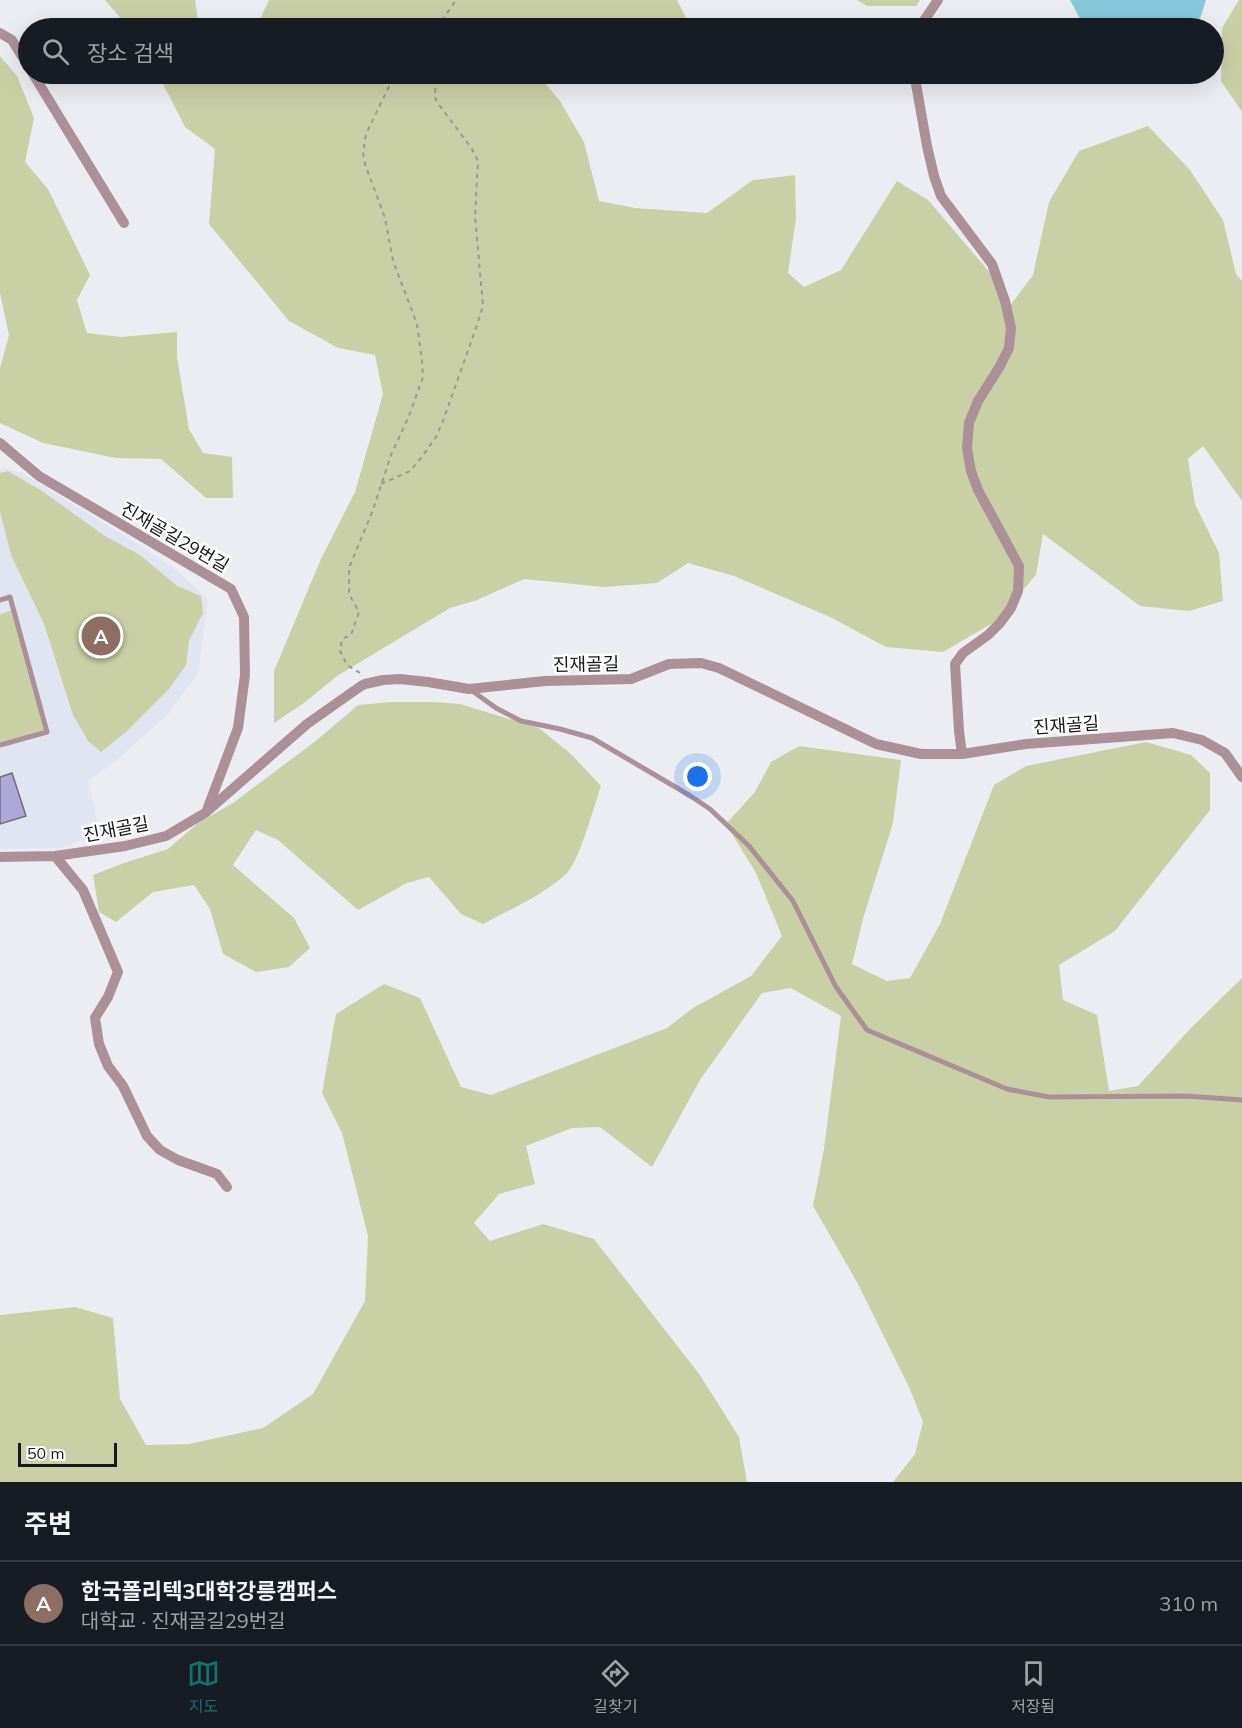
<!DOCTYPE html>
<html lang="ko">
<head>
<meta charset="utf-8">
<style>
	body { margin:0; font-family:Mulish,"Noto Sans KR",sans-serif; background:#242831; color:#f1f3f6 }
	.scale { position:absolute; left:18px; bottom:15px; width:99px; box-sizing:border-box; padding-left:6px; border:3px solid #17181a; border-top:0; font-size:16px; line-height:21px; white-space:nowrap; color:#17181a; -webkit-text-stroke:4px #fff; paint-order:stroke }
	.you { position:absolute; left:698px; top:777px; width:21px; height:21px; margin:-15px; border:4px solid #fff; border-radius:50%; background:#1a73e8; box-shadow:0 0 0 9px #1a73e833 }
	.badge { display:grid; place-items:center; width:39px; height:39px; border-radius:50%; background:#0f766e; color:#fff; font-size:20px; font-weight:700 }
	.pin { position:absolute; translate:-50% -50%; border:3px solid #fff; box-shadow:0 2px 6px #0006 }
	.list { margin:0; padding:0; list-style:none }
	h2 { display:flex; justify-content:space-between; align-items:center; height:78px; margin:0; padding:0 24px; font-size:26px }
	h2 small { font-size:20px; font-weight:400; color:#9ea1a6 }
	.list li { display:grid; grid-template-columns:39px 1fr auto; gap:18px; align-items:center; box-sizing:border-box; height:84px; padding:0 24px; border-top:2px solid #363941 }
	.list b { display:block; font-size:22px; white-space:nowrap }
	.list p { margin:0; font-size:20px; white-space:nowrap; color:#9ea1a6 }
	.list em { font-size:20px; font-style:normal; color:#9ea1a6 }
	.icon { flex:none; width:33px; height:33px; fill:none; stroke:currentColor; stroke-width:2; stroke-linecap:round; stroke-linejoin:round }
	.map { position:relative; flex:none; width:1242px; height:1482px; overflow:hidden }
	.search { position:absolute; background:#171b24; box-shadow:0 6px 24px #0002; left:18px; right:18px; top:18px; height:66px; display:flex; align-items:center; gap:15px; box-sizing:border-box; padding:0 21px; border-radius:33px; color:#9ea1a6; font-size:22px }
	.sheet { height:162px; background:#171b24 }
	nav { display:flex; justify-content:space-around; align-items:center; box-sizing:border-box; height:84px; border-top:2px solid #363941; background:#171b24; font-size:16px; color:#9ea1a6 }
	nav a { display:grid; justify-items:center; gap:3px }
	nav .on { color:#0f766e }
	.map>svg:first-child { display:block }
	.built { fill:#e1e5f2 }
	.green { fill:#cad0a6 }
	.water { fill:#87c9dc }
	.building { fill:#ada7da; stroke:#706f74; stroke-width:1.5 }
	.lines { fill:none; stroke-linecap:round; stroke-linejoin:round }
	.path { stroke:#989a9d; stroke-width:2; stroke-dasharray:4.5 4.5; stroke-linecap:butt }
	.service { stroke:#ab9197; stroke-width:5 }
	.minor { stroke:#ab9197; stroke-width:10 }
	.labels { text-anchor:middle; dominant-baseline:central; stroke-width:5; stroke-linejoin:round; paint-order:stroke }
	.street-label { font-size:18px; fill:#17181a; stroke:#fff }
</style>
</head>
<body>
<div class="map">
<svg width="1242" height="1482" viewBox="0 0 1242 1482">
	<rect width="100%" height="100%" fill="#ebedf2"/>
	<path class="built" d="M0,467L22,473L138,544L179,572L208,600L198,673L168,714L116,761L88,781L100,833L62,848L0,849Z"/>
	<path class="green" d="M105,0H195L199,28H129Z
		M269,0H677L687,20L699,28H256Z
		M857,0H920L916,6H867Z
		M1239,0H1242V112L1221,81L1222,28Z
		M0,56L17,76L34,118L25,162L48,189L90,275L77,300L87,333L121,337L177,332V357L189,429L203,453L232,457L233,498H206L161,459L116,458L43,443L0,423V368L9,335L0,293Z
		M158,74H537L560,101L584,142L599,201L635,208L707,213L753,180L795,175L796,218L788,273L804,287L841,270L897,181L928,200L992,275L1009,307L1033,275L1049,202L1079,151L1148,126L1190,170L1223,220L1236,274L1242,281V501L1203,446L1188,459L1195,504L1219,553L1223,601L1189,611L1140,606L1043,534L1036,575L996,621L943,652L886,647L830,617L734,576L688,563L657,583L604,587L524,579L477,600L450,608L337,676L304,703L274,723V671L321,559L355,492L383,394L375,355L338,348L289,321L209,224L215,149L185,127Z
		M8,471L42,491L105,536L140,555L177,586L201,596L203,613L189,641L186,665L169,689L126,732L101,752L88,741L73,715L44,624L11,555L0,512V473Z
		M13,610L47,732L0,745V614Z
		M391,702H434L460,704L539,728L572,755L601,786C594,806 580,859 567,873C544,895 511,909 483,924L461,914L429,877L407,883L358,910L278,840L256,830L233,865L294,918L310,948L289,967L256,972L223,954L210,909L194,885L153,892L116,922L99,912L93,875L124,863L168,849L198,823L233,803L317,740L358,705Z
		M1146,742L1191,755L1210,773V810L1115,931L1059,965L1063,1000L1097,1015L1109,1091L1138,1086L1190,1029L1242,978V1482H893L915,1454L923,1422L909,1387L857,1282L813,1206L824,1149L841,1016L791,988L762,993L700,1080L652,1167L600,1127L572,1128L526,1146L535,1184L499,1194L474,1223L490,1241L543,1224L594,1239L700,1375L739,1437L747,1482H0V1315L75,1307L113,1318L120,1399L146,1445L189,1444L263,1428L313,1394L365,1301L368,1236L342,1133L322,1093L336,1014L384,984L420,998L461,1087L491,1095L667,1028L693,1008L751,976L782,936L756,873L726,824L755,792L771,762L799,746L901,760L893,823L863,919L852,964L887,981L910,978L940,924L994,785L1026,766Z"/>
	<path class="water" d="M1070,0H1206L1197,28H1085Z"/>
	<path class="building" d="M12,773L26,816L0,824V777Z"/>
	<g class="lines">
		<path class="path" d="M437,28L456,0
			M441,28L442,21
			M381,484L410,471L421,458L436,437L443,421L476,328L483,306L475,216L478,161L472,149L437,102L435,97L436,74
			M360,673L347,665L340,651L342,639L351,635L359,612L349,594V568L373,510L391,455L409,416L423,377L422,361L417,324L393,261L385,218L365,164L363,153L366,134L395,74"/>
		<path class="service" d="M0,600L10,597L47,732L0,745
			M471,690L496,708L521,721L560,729L592,738L689,795L710,809L749,846L793,901L836,987L867,1030L1007,1089L1049,1097L1186,1096L1242,1100"/>
		<path class="minor" d="M921,28L923,22L938,0
			M0,33L12,40L28,66
			M33,74L124,223
			M916,74V84L927,146L934,176L941,196L992,264L1005,301L1011,328L1009,348L1000,366L978,401L969,423L967,448L971,471L978,490L1019,566L1018,591L1011,608L1000,623L988,635L963,653L955,664L959,731L962,754
			M0,443L39,476L231,589L244,617L245,675L238,728L207,810
			M55,856L83,890L118,972L108,997L95,1018L99,1044L108,1066L123,1086L147,1136L160,1150L178,1160L217,1174L227,1187
			M0,857L55,856L125,846L166,836L205,813L307,724L361,686L365,684L383,680L400,679L428,682L469,689L545,681L631,679L669,664L701,663L719,668L876,744L921,754H962L1026,744L1173,733L1202,740L1225,753L1242,777"/>
	</g>
	<g class="labels">
		<g class="street-label">
			<text transform="translate(175 537) rotate(30)">진재골길29번길</text>
			<text transform="translate(586 664) rotate(-1)">진재골길</text>
			<text transform="translate(1066 725) rotate(-4)">진재골길</text>
			<text transform="translate(116 829) rotate(-11)">진재골길</text>
		</g>
	</g>
</svg>
<div class="scale">50 m</div>
<div class="you"></div>
<div class="pin badge" style="left:101px;top:636px;background:#8d6e63">A</div>
<div class="search"><svg class="icon" aria-label="search" viewBox="0 0 24 24"><circle cx="10" cy="10" r="6"/><path d="M15 15l6 6"/></svg>장소 검색</div>
</div>
<section class="sheet">
<h2>주변<small></small></h2>
<ul class="list">
<li><span class="badge" style="background:#8d6e63">A</span><div><b>한국폴리텍3대학강릉캠퍼스</b><p>대학교 · 진재골길29번길</p></div><em>310 m</em></li>
</ul>
</section>
<nav>
<a class="on"><svg class="icon" aria-label="map" viewBox="0 0 24 24"><path d="M3 6l6-2 6 2 6-2v14l-6 2-6-2-6 2zM9 4v14M15 6v14"/></svg>지도</a>
<a><svg class="icon" aria-label="directions" viewBox="0 0 24 24"><path d="M12 3l9 9-9 9-9-9zM9 14v-3h6M13 9l2 2-2 2"/></svg>길찾기</a>
<a><svg class="icon" aria-label="saved" viewBox="0 0 24 24"><path d="M7 4h10v16l-5-4-5 4z"/></svg>저장됨</a>
</nav>
</body>
</html>
